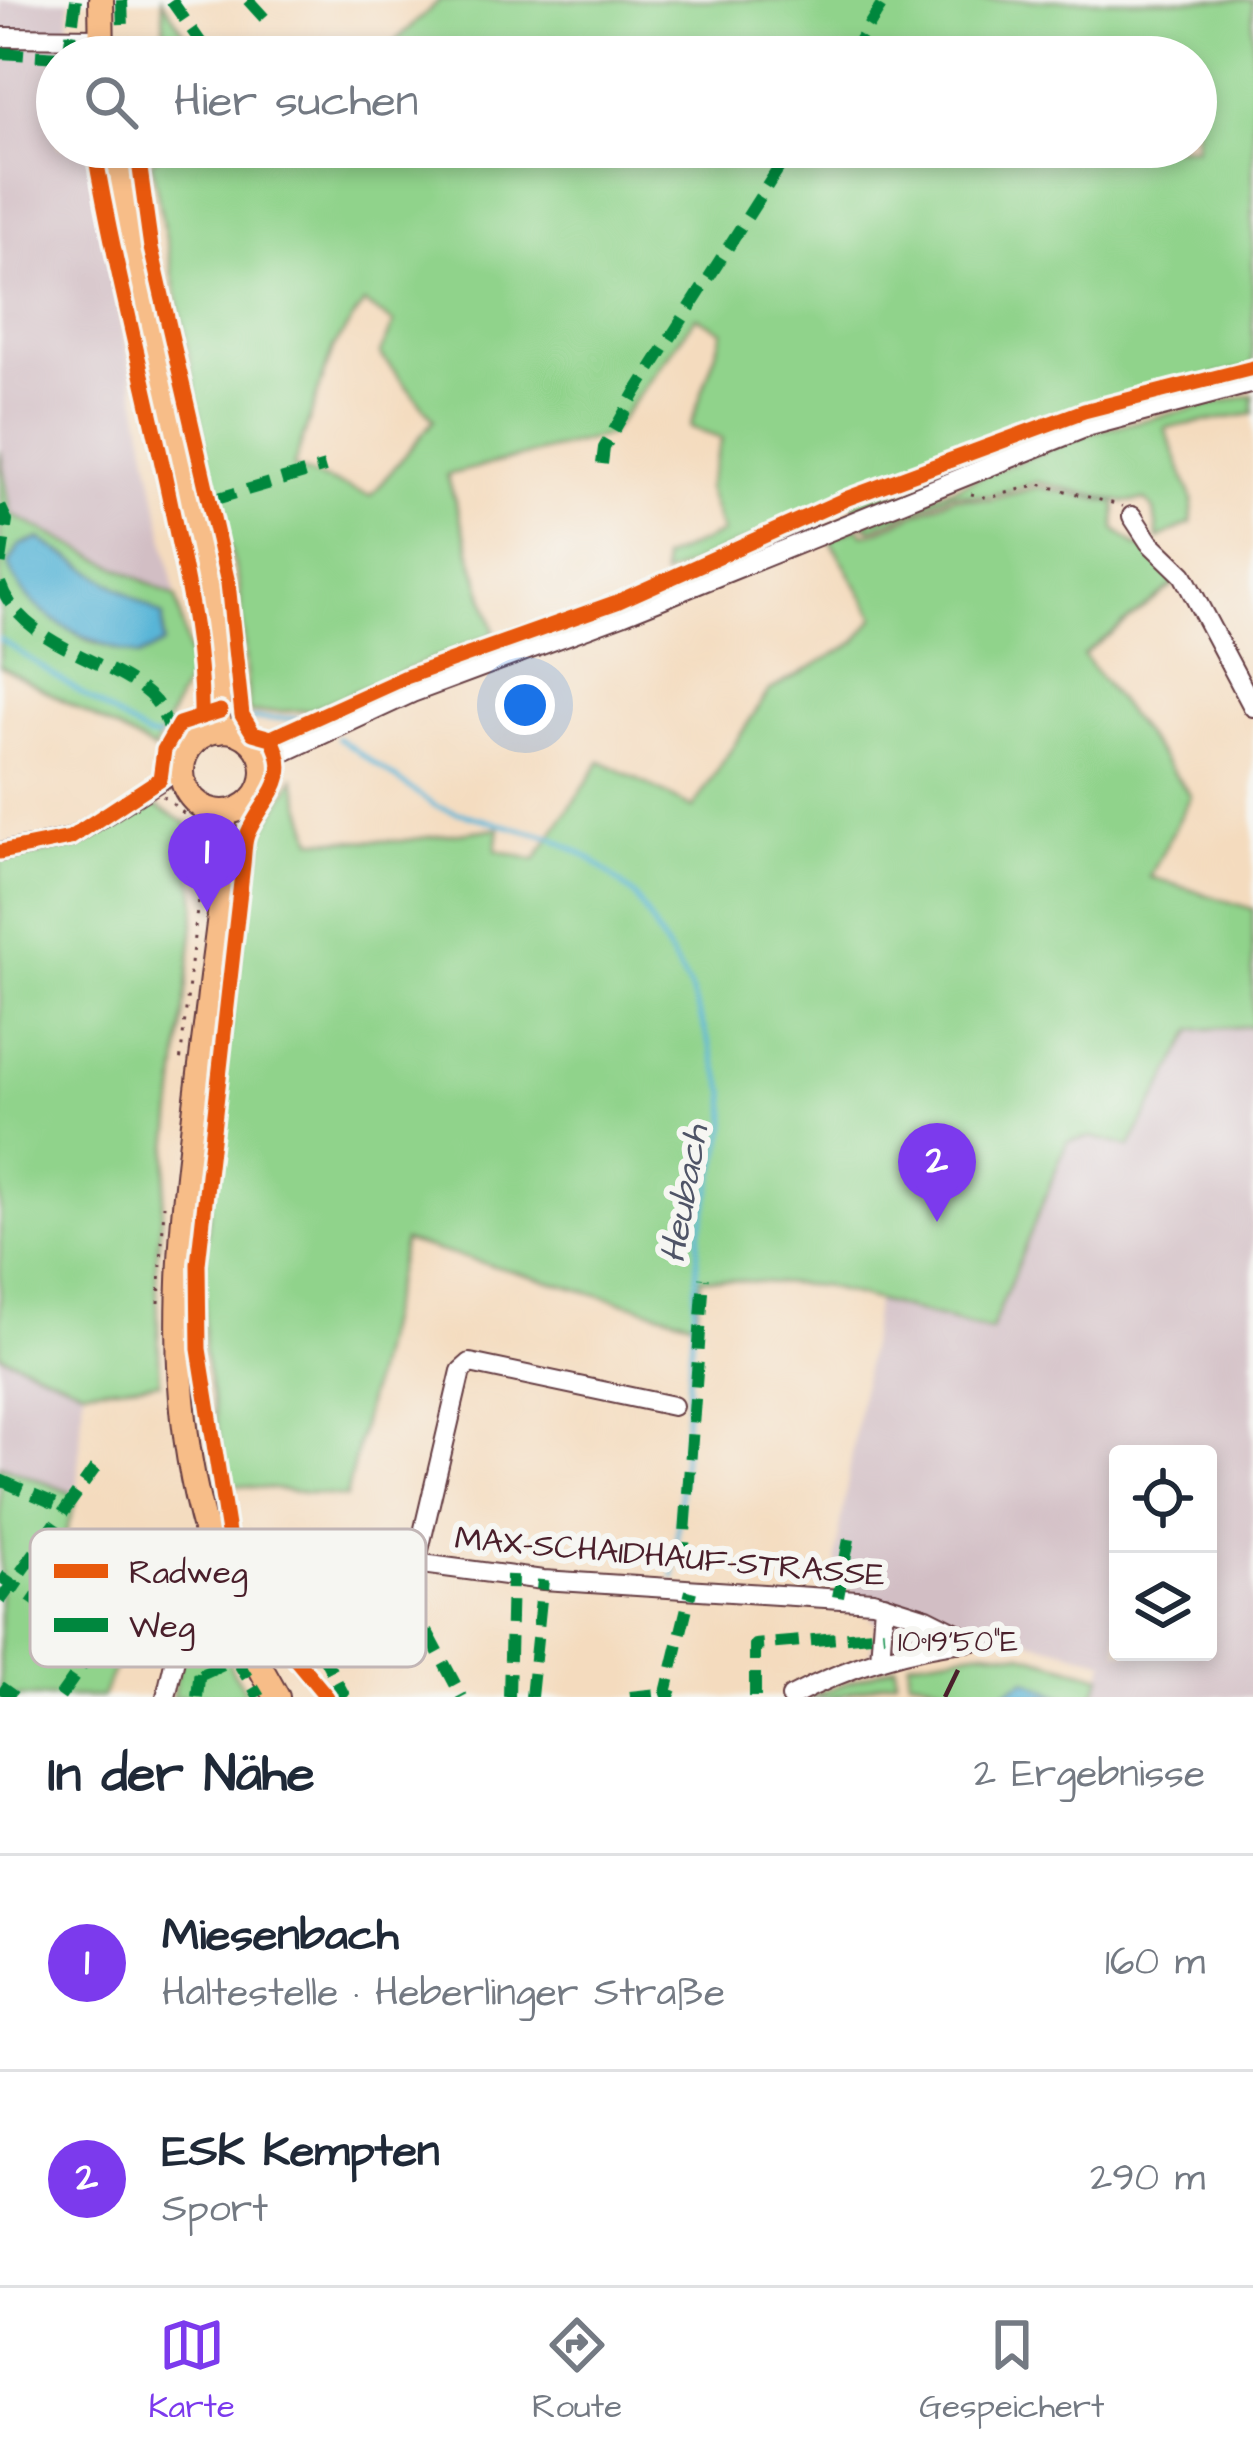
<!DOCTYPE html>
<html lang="de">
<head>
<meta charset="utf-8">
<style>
	body { margin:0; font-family:"Architects Daughter",sans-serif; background:#f2f2f3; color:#1f2937 }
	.controls { position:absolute; right:36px; bottom:36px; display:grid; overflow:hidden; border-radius:12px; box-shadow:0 6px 18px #0003 }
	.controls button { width:108px; height:108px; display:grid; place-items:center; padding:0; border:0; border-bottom:3px solid #e0e1e3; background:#fff; color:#1f2937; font:60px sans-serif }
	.you { position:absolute; left:525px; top:705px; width:42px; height:42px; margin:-30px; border:9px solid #fff; border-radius:50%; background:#1a73e8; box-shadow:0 0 0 18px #1a73e833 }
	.badge { display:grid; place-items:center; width:78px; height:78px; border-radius:50%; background:#7c3aed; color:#fff; font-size:39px; font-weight:700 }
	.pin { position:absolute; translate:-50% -99px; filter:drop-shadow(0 3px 6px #0008) }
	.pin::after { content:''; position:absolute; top:63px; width:42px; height:36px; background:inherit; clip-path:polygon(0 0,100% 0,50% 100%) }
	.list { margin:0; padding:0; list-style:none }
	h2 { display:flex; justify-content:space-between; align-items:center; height:156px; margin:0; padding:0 48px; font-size:51px }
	h2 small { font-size:39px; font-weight:400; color:#747a83 }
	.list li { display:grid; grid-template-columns:78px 1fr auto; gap:36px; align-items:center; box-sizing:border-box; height:216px; padding:0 48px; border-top:3px solid #e0e1e3 }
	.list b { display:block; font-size:45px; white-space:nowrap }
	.list p { margin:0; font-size:39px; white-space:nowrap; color:#747a83 }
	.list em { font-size:39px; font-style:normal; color:#747a83 }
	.icon { flex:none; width:66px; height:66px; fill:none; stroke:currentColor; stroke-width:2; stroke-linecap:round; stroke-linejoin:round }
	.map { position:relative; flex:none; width:1253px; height:1697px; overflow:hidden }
	.search { position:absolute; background:#fff; box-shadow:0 6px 18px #0003; left:36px; right:36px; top:36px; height:132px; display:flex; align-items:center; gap:30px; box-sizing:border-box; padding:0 42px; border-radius:66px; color:#747a83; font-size:45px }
	.sheet { height:588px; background:#fff }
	nav { display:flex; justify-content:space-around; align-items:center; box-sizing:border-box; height:168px; border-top:3px solid #e0e1e3; background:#fff; font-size:33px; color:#747a83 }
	nav a { display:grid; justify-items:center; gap:6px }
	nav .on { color:#7c3aed }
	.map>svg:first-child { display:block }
	.industrial { fill:#d2bec4; fill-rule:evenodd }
	.green { fill:#90d38b; stroke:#6d795b; stroke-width:3; fill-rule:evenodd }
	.water { fill:#59b5d7; stroke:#526a81; stroke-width:3 }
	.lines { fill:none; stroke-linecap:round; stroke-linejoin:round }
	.stream { stroke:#59b5d7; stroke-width:4.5 }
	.minor-casing { stroke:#643b41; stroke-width:22 }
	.major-casing { stroke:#643b41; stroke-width:28 }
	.path { stroke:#643b41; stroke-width:3; stroke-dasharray:3 9; stroke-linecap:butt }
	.minor { stroke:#fff; stroke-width:18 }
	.major { stroke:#f7bd88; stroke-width:24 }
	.quiet { stroke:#00873e; stroke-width:12; stroke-dasharray:24 12; stroke-linecap:butt }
	.cycleway-casing { stroke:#f6f6f2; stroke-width:22 }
	.cycleway { stroke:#e8590c; stroke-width:15 }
	.ticks { fill:none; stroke:#4a1f2b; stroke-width:4.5 }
	.labels { text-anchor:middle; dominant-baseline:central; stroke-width:12; stroke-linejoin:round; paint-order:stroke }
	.street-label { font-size:33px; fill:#4a1f2b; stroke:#f6f6f2 }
	.water-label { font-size:36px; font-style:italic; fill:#4f5467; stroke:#f6f6f2 }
	.key { fill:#f6f6f2; stroke:#c2b6b6; stroke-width:3 }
	.key-label { font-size:33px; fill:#4a1f2b }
	.ticks-label { font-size:30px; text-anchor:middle; fill:#4a1f2b; stroke:#f6f6f2; stroke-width:12; stroke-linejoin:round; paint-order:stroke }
</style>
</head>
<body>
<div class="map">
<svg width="1253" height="1697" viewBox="0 0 1253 1697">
	<rect width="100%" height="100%" fill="#f6f6f2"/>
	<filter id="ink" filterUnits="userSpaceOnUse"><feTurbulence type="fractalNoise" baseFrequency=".00833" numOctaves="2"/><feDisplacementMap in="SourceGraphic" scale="24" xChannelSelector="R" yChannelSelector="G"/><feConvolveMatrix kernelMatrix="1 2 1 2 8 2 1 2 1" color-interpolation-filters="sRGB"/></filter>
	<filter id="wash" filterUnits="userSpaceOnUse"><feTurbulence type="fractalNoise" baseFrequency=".004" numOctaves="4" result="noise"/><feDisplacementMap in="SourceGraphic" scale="48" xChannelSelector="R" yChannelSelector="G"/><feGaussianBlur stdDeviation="2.7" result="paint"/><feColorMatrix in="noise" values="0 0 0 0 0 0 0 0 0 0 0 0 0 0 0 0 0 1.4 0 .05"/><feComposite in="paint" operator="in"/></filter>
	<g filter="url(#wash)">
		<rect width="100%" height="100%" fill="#f4dbbe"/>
		<path class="industrial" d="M0,0H70L67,57H57V147H87L176,597L11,514L0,450Z
			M1253,1026V1697H1093L1106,1661L1021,1638L964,1635L869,1657L877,1624L836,1575V1556L876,1299L991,1331L1067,1142L1093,1137L1130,1146L1193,1030ZM1118,1454H1208V1652H1118Z
			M0,1355L83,1389L78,1486L71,1493L0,1465Z"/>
		<path class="green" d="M162,0L184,32L182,38L194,57H166Z
			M440,0H1253V366L1084,408L846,496L664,576L662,559L722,533L707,488L722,439L690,427L723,331L696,317L609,435L447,475L495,633L310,710L249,713L239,583L215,493L151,161L175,147H1196V57H378ZM364,303L394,323L380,354L434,420L371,496L293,468L333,348Z
			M1253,370V378L1088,420L854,508L851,501L1086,414Z
			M1253,395V414L1165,428L1193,501L1191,523L1158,539L1154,510L1145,500L1123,502L1038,482L988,496L953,493L872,529L863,524L1092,432Z
			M0,450L11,514L176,597L192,670L154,750L0,666ZM40,539L163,616L138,657L88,641L48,616Z
			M1038,487L1116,503L1115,529L1136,546L1149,549L1180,580L1083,655L1191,796L1150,877L1253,909V1026L1193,1030L1130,1147L1092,1137L1067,1142L991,1331L821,1286L701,1278L695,1322L404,1241L346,1497L227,1484L204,1351V1265L221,1088L256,844L294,778L313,840L399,841L499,828L496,850L535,860L601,761L693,808L769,691L856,642L875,617L830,540L858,527L863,534L873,533L954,497L990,500Z
			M154,805L188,824L196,905L156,1264L160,1382L83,1389L0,1355V857C26,855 53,854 76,841C104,825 121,809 154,805Z
			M0,1465L77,1495L42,1615L120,1656L102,1697H0Z
			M211,1606L231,1668L249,1697H172L190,1620Z
			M984,1650L1022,1654L1102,1676L1093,1697H1062L1026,1681L995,1697H939L940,1685L909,1678V1661Z
			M895,1665L896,1679L836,1697H808Z"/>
		<path class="water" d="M40,539L163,616V644L138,657C87,640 28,619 9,565L20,545Z
			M1026,1680L1062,1697H995Z"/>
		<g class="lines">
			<path class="stream" d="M0,639L147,737L158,738
				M251,719L307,718
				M174,733L200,724
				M338,738L437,807L553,838L591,859L636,897L690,988L726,1092L727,1125L699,1236L674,1577"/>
		</g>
	</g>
	<g filter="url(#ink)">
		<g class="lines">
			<defs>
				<path id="minor" d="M0,37L101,38
					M1132,516L1149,542L1183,575L1253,707
					M259,753L280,754L412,693L622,615L1090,426L1253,383
					M0,852L70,838L182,767
					M416,1563L461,1371L470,1363L673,1406
					M880,1660L884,1604
					M166,1697L185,1616L197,1599L243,1566L294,1547L543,1580L873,1601L927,1618L973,1641
					M791,1697C847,1667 909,1647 973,1641"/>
				<path id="major" d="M101,0L102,57
					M112,147L212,594L219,731
					M182 771a41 41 0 1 1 82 0a41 41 0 1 1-82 0Z
					M225,812C221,837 225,860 223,885C220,925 213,964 209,1003C177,1257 140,1464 277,1697"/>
			</defs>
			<use href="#minor" class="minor-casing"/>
			<use href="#major" class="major-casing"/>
			<path class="path" d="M971,494L989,498L1039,484L1123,506
				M241,715L253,733L263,736
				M163,757L179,724L196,717
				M163,796L193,821L201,873L180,1064
				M159,1303L164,1205
				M189,1583L190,1550
				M268,1603L276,1624
				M269,1627V1638"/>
			<use href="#minor" class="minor"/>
			<use href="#major" class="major"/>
			<path class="quiet" d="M122,0L124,57
				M171,0L211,57
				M248,0L268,22
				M0,53L59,57
				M68,57L76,0
				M849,57L885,0
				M602,464L604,448L636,392L792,147
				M212,500L325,467
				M0,506L7,521L0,568
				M0,583C23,650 122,661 155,701C162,709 166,724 172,734
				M0,1480L63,1507
				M294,1547L301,1614L345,1697
				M689,1560H683L704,1278
				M416,1563L414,1607L462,1697
				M0,1576L44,1606
				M117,1594L130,1612L189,1610
				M838,1597L849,1539
				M0,1601L95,1468
				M102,1623L111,1593L117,1594L127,1537
				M201,1675L236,1659L259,1697
				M0,1687L14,1697
				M60,1697L91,1653
				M197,1697L204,1633L298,1587
				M509,1697L512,1575
				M531,1697L543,1580
				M630,1697L666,1693
				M675,1697L666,1693L691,1591
				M755,1697V1645L884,1634"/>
			<defs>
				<path id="cycleway" d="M94,147C115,271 148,392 173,515C187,583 202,646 201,715
					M137,147L151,248L228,583L242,715L253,733L271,738L406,677L617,602L848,498L1084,411L1253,368
					M271,738C296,781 262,798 247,835C244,843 244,855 243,864L198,1264L199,1349L229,1539L269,1627L327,1697
					M0,852L70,838L160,779L164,750L179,724L220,711"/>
			</defs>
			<use href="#cycleway" class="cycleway-casing"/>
			<use href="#cycleway" class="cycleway"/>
		</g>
	</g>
	<path class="ticks" d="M945,1697L958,1670"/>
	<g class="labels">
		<g class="street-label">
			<text transform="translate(670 1557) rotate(5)">MAX-SCHAIDHAUF-STRASSE</text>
		</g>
		<g class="water-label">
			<text transform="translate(685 1194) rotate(-80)">Heubach</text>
		</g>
	</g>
	<rect x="30" y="1529" width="396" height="138" rx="18" class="key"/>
	<rect x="54" y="1564" width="54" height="14" fill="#e8590c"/>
	<rect x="54" y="1618" width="54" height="14" fill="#00873e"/>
	<g class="key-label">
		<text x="129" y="1583">Radweg</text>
		<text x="129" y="1637">Weg</text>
	</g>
	<g class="ticks-label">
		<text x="958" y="1651">10°19'50"E</text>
	</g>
</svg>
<div class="controls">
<button><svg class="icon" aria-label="locate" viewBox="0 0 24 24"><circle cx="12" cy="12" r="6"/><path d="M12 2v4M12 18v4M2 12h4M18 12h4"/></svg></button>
<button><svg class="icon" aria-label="layers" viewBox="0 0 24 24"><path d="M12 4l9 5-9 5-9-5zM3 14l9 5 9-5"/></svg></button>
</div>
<div class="you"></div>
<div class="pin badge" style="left:207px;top:912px">1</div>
<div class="pin badge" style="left:937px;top:1222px">2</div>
<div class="search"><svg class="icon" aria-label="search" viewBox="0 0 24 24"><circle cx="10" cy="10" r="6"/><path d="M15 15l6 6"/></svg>Hier suchen</div>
</div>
<section class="sheet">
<h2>In der Nähe<small>2 Ergebnisse</small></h2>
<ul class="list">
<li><span class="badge">1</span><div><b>Miesenbach</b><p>Haltestelle · Heberlinger Straße</p></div><em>160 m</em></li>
<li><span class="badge">2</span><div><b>ESK Kempten</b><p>Sport</p></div><em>290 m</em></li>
</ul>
</section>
<nav>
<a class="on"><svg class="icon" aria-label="map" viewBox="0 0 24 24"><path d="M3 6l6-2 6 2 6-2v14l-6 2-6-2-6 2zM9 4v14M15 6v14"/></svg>Karte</a>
<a><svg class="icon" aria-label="directions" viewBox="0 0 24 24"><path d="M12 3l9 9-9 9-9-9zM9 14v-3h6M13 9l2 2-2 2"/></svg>Route</a>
<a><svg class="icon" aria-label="saved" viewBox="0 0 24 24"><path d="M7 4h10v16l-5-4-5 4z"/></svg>Gespeichert</a>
</nav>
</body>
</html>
